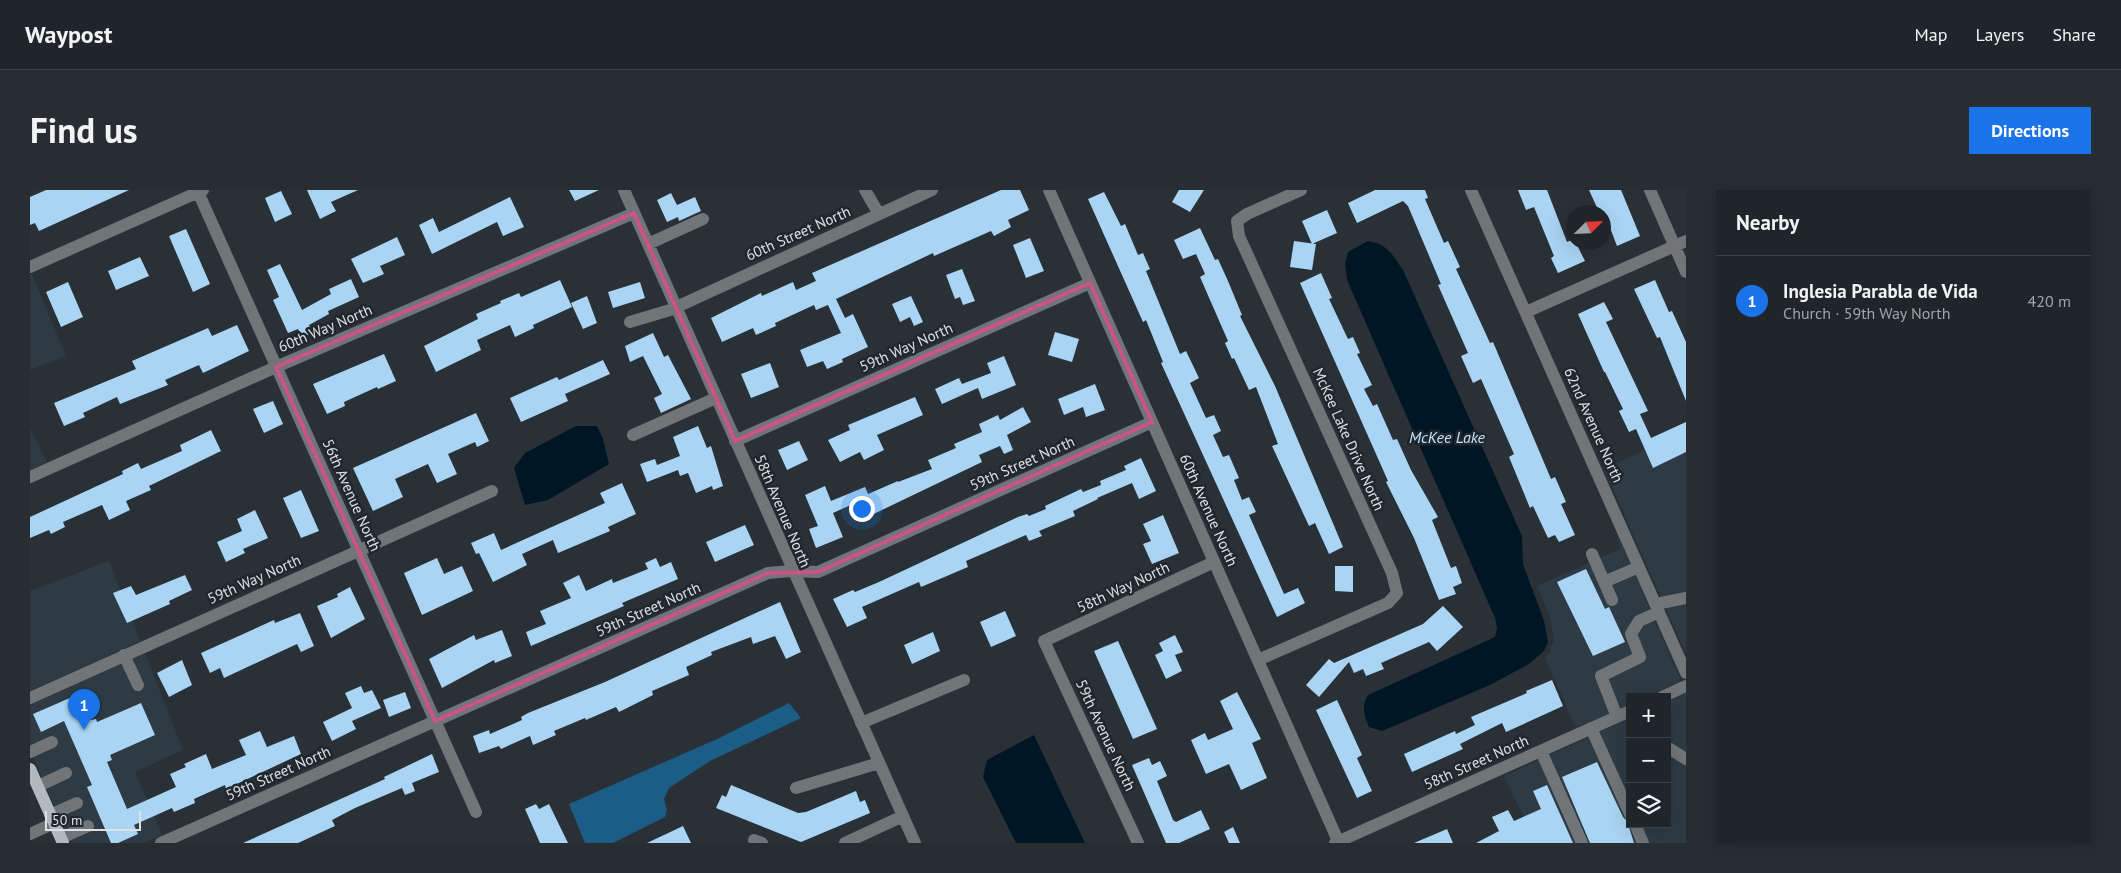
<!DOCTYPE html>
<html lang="en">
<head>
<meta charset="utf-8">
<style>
	body { margin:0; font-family:"PT Sans",sans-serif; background:#272d31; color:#f1f3f6 }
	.controls { position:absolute; right:15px; bottom:15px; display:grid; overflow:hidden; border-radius:0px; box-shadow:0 5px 20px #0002 }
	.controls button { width:45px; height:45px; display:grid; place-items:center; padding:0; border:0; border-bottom:1px solid #3c4246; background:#1f2529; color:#f1f3f6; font:25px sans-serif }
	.compass { position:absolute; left:1536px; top:15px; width:45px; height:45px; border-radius:50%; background:#1f2529; box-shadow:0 5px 20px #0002; rotate:66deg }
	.scale { position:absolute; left:15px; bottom:12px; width:96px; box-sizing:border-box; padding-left:5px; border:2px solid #dce1e5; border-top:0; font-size:14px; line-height:18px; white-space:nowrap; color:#dce1e5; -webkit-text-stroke:4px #20272d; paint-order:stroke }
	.you { position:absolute; left:831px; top:318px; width:18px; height:18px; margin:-12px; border:4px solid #fff; border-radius:50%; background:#1a73e8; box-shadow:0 0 0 8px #1a73e833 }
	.badge { display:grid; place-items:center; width:32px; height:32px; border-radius:50%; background:#1a73e8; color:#fff; font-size:16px; font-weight:700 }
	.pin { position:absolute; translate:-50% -41px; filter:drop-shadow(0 1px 2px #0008) }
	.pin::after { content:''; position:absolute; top:26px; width:18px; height:15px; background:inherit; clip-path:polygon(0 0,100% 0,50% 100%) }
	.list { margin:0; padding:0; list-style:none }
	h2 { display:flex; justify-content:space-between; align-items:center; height:65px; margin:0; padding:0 20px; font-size:21px }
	h2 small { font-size:16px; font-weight:400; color:#a1a5a8 }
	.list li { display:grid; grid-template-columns:32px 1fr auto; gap:15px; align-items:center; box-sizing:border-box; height:90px; padding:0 20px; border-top:1px solid #3c4246 }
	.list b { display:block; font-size:19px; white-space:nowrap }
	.list p { margin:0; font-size:16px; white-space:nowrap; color:#a1a5a8 }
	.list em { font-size:16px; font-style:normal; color:#a1a5a8 }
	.icon { flex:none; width:28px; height:28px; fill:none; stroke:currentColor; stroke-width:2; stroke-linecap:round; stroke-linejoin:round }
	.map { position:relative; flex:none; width:1656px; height:653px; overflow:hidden; border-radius:0px }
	header { display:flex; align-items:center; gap:30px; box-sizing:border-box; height:70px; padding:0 25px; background:#1f2529; border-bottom:1px solid #3c4246 }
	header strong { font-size:24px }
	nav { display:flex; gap:28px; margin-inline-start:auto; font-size:18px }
	.intro { display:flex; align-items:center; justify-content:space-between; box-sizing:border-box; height:120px; padding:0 30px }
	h1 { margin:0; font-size:35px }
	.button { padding:12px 22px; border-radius:0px; background:#1a73e8; color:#fff; font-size:18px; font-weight:700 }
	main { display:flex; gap:30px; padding:0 30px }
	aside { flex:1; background:#1f2529; border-radius:0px; box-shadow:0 5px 20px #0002 }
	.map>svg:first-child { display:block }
	.built { fill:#2e3b45 }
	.green { fill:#1b5d86 }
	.water { fill:#011625 }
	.building { fill:#aad4f3 }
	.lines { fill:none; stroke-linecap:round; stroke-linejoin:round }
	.minor { stroke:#717578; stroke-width:12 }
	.major { stroke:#b2bac0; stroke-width:12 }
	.marked { fill:none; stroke:#ca5484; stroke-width:4; stroke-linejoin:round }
	.labels { text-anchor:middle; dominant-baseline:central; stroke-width:5; stroke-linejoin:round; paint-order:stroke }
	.street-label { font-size:15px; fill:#dce1e5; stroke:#20272d }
	.water-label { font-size:16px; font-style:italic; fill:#bfe3ff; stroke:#20272d }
</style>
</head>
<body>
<header>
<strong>Waypost</strong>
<nav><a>Map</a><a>Layers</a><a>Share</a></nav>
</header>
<div class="intro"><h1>Find us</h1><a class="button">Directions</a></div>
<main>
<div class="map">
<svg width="1656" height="653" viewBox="0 0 1656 653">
	<rect width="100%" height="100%" fill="#293137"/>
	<path class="built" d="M2,84L36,166L0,180V85Z
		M0,238L17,272L0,280Z
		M1656,241V464L1574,279Z
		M1588,347L1651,491L1615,507H1600V514L1546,538L1515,468L1519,463L1524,451L1520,428L1507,396L1590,359Z
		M79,371L110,451L0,501V401Z
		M115,463L153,560L105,582L132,645L114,653H41L0,561V515Z
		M1656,503V653H1506L1474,586L1600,528V634H1637V512Z"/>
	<path class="green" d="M759,513L771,528L680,571L639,598L634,609L637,620L635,627L583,653H555L539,614L687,549Z"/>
	<path class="water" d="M1338,51C1356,53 1363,65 1373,80L1492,346L1493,374L1514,431L1518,452L1514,461L1499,474L1460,495L1352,541L1339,537C1334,524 1331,517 1338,505L1465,447L1467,438L1465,428L1317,90L1315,73L1318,62Z
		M546,236H567L573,249L579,274L518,310L495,315L484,278L495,263Z
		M1004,545L1055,653H986L953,587L957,570Z"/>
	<path class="building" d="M16,0H99L9,41L5,33L0,35V7Z
		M277,0H328L301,12L306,21L290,29Z
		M539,0H569L545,11Z
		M971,0H990L999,20L978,30L981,37L964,46L961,41L904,66L903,63L806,109L815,128L823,124L838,157L812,169L813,172L797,179L793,171L777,177L770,160L811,143L798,115L786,120L784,115L745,133L746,136L726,145L723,138L692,152L681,128L731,103L732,106L763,92L766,100L786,91L782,83Z
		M1149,0H1174L1160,22L1142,12Z
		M1345,0H1395L1398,8L1395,9L1414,53L1418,51L1430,77L1426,79L1460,153L1463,152L1521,289L1525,287L1536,312L1531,314L1545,345L1529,352L1525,345L1518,348L1503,316L1500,318L1479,267L1484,264L1451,189L1443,193L1431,166L1438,163L1408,95L1411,94L1378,16L1373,11L1327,33L1318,13Z
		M1488,0H1517L1537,52L1544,49L1555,71L1528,83L1521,68L1524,66L1504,17L1496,20Z
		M1559,0H1591L1610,46L1587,56L1574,22H1569Z
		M251,1L262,24L245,32L235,8Z
		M1074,2L1091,36L1095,34L1108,65L1113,63L1120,79L1116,81L1150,164L1156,161L1169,188L1160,193L1176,228L1184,225L1191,241L1183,245L1193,267L1199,265L1209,288L1204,290L1212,310L1219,307L1226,322L1219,325L1254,404L1268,398L1275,413L1247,427L1131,173L1133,172L1116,130L1113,132L1058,9Z
		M641,3L647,15L665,7L671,21L649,31L648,27L637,32L627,10Z
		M480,7L494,37L473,46L467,32L402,64L389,35L403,28L409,42Z
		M1297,20L1307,43L1282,54L1272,31Z
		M1170,38L1185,70L1188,69L1198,91L1212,125L1210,126L1245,196L1313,357L1299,364L1285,333L1279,336L1242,256L1248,254L1226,197L1219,200L1204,168L1202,169L1195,153L1198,151L1170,87L1175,84L1166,64L1153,69L1144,50Z
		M156,39L180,94L163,102L139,46Z
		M367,47L375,65L350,76L354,84L333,93L321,69Z
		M1000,48L1014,81L996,88L983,55Z
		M1264,51L1286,54L1282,80L1260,77Z
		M110,67L119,86L86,100L78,81Z
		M250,74L272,120L301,104L299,99L321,89L329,107L298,121L299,124L279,135L282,143L272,147L268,139L258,143L243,110L249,107L237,80Z
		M932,79L945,111L933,115L930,107L925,109L916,85Z
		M1291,83L1302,108L1299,109L1318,149L1323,147L1330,163L1327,164L1342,195L1334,199L1343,216L1347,214L1363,250L1367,249L1381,280L1408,327L1402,330L1421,378L1426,376L1432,393L1423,397L1426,404L1409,410L1384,348L1356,292L1358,291L1270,93Z
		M530,90L542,117L503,135L504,138L485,147L480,135L447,150L451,160L406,182L394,156L448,129L446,124L471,113L470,111L489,103L491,107Z
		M1625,90L1639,122L1642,121L1656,152V211L1630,147L1627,148L1604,99Z
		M38,92L53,127L31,137L16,102Z
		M610,92L615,108L583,118L578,102Z
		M557,106L567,133L553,139L541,113Z
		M881,106L893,132L884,136L880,127L870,132L862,114Z
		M1574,112L1583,129L1576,132L1618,221L1610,224L1621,248L1656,232V262L1623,278L1606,239L1599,242L1589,221L1593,219L1575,182H1574L1548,124Z
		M207,135L219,161L173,183L169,175L135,190L138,195L90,214L87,207L53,223L55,227L34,236L24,213L106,179L102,171L178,138L182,146Z
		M1025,142L1049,149L1042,172L1018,165Z
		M623,143L634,167L638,165L661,209L631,223L624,208L632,204L613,166L600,172L595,156Z
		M354,164L366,191L348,199L347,197L314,212L315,216L297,224L283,194Z
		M974,166L986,195L952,209L948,198L912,214L905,199L929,188L932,194L961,183L957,173Z
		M573,170L580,184L535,204L538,211L491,232L480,208L527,187L529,190Z
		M740,173L749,197L721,208L711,184Z
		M1065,194L1075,220L1056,227L1053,217L1034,225L1028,209Z
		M885,207L893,225L847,245L854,260L834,270L830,262L810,272L798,250L820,240L818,235Z
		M243,211L253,234L234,243L223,219Z
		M993,217L1001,232L977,245L983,260L974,264L970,256L949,265L952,272L829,331L823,314L803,323L813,347L786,358L779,339L788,336L775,305L795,296L801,311L835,297L838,304L868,291V292L902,279L898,270L926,258L924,254L952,242L949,234L968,225L970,230Z
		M446,223L459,251L447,257L445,252L418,264L427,284L407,293L398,274L365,289L373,307L343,321L323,278Z
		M668,236L677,258L681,256L693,296L683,300L682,296L666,303L658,283L650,286L648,280L617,292L610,274L625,269L627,275L650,266L643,247Z
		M181,240L191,261L119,296L121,300L96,311L100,320L79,330L72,315L33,332L35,337L21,344L19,340L0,348V327L93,284L92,281L108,273L111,279L152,261L150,255Z
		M769,251L778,270L757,280L748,260Z
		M1111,268L1126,301L1109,309L1102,293L1067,308L1068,309L1043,321L1045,326L1009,341L1012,346L999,351L996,345L936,371L938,377L891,397L889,392L832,417L837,428L817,437L803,409L823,400L825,402L849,392L988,327L997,324L999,326L1016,319L1015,316L1051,299L1053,302L1071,295L1070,291L1096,280L1094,276Z
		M592,293L606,324L578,337L580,341L528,363L523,350L492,364L497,375L463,392L449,363L446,364L441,353L464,343L471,360L575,313L570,303Z
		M271,300L289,341L271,348L253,308Z
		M225,320L238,348L213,359L215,363L196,372L187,352L212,341L207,329Z
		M1133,325L1149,363L1122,374L1113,354L1121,351L1113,334Z
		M715,335L724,355L685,372L676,352Z
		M407,368L414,384L432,376L443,401L392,425L374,383Z
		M626,368L630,377L641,372L648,389L592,413L594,416L501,456L496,442L516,434L510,421L541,408L533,393L549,385L556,401L582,389L583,393L618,379L615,373Z
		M1305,376H1323V402L1305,401Z
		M1556,379L1575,419L1579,417L1595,452L1563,466L1527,392Z
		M155,385L162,400L139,411L140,414L97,433L83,403L101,396L106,405Z
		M320,397L335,429L301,448L287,416L308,407L307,404Z
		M750,412L771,462L756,469L745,446L723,454L721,447L681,462L682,465L656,477L659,485L622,501L623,505L589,522L586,517L556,530L555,528L524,541L526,545L503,555L500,546L471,559L469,556L449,563L443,546L459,540L460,544L492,530L491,527L498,523L575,492Z
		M1413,416L1433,437L1407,461L1399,452L1351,473L1354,479L1336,486L1333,479L1324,483L1319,472L1289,507L1276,495L1299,469L1304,473L1393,434Z
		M975,421L986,446L961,457L950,432Z
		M270,423L284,456L271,462L267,454L194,488L190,478L180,483L171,463L244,430L245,433Z
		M472,440L482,466L465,473L464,470L412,498L399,469L444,445L446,450Z
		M903,442L910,461L882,474L874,455Z
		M1145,445L1153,462L1145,465L1152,481L1136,489L1125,465L1133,461L1129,453Z
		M1088,451L1127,539L1103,549L1064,461Z
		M152,470L162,495L139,507L127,483Z
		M1522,490L1533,516L1476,542L1472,533L1430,554L1433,559L1382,582L1374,564L1425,541L1426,544L1445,535L1441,527L1497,503L1496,501Z
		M331,496L334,503L342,500L351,518L322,531L326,539L302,551L293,532L322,518L315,503Z
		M375,502L381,518L359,527L353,510Z
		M1207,502L1231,549L1222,553L1237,588L1211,600L1199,574L1176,584L1161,550L1175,543L1178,550L1203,539L1190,511Z
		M49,504L61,530L66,529L67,532L111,513L125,545L80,565L82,570L77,572L97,619L146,597L140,584L156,577L154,574L176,564L182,579L216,565L209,550L230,541L237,557L264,546L271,564L196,599L195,595L164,609L165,613L144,622L142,618L104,635L108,644L88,653H81L57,597L62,595L34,531L11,542L3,524Z
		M1307,510L1332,565L1327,568L1342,601L1327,608L1286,520Z
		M402,564L409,582L382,593L385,601L375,605L372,598L325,618L302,630L305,636L268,653H213L355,589L354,587Z
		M1119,568L1122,575L1130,571L1137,586L1127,591L1143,630L1146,632L1171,620L1180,639L1149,653H1136L1102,575Z
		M1567,572L1593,627L1597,631L1604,653H1560L1532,587Z
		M701,595L768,623L776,622L826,601L830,612L835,610L840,623L771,652L686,618L692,605L696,607Z
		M1517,595L1543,653H1446L1469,641L1462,627L1478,620L1484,631L1511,619L1503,601Z
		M506,614L509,619L519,614L538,653H510L495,619Z
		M653,636L661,653H617Z
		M1203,637L1210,653H1199L1194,642Z
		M1417,639L1423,653H1384Z"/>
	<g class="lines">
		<path class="minor" d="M594,0C691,218 787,436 885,653
			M835,0L849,24
			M1019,0L1309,653
			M1441,0L1656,483
			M1620,0L1656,82
			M168,2L446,622
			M618,54L673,29
			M0,77L173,0
			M1496,122L1656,51
			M600,132L640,120L902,0
			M603,245L686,208
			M705,251L1060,93
			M0,287L246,177L604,23
			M1562,364L1582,410
			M1574,392L1609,377
			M1626,414L1656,408
			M94,465L108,495
			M1228,470L1358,413L1367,403L1362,383L1209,46L1207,31L1217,24L1271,0
			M1632,507L1656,496
			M0,508L462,301
			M1587,527L1571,486L1610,467L1601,444L1609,431L1629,422
			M831,533L934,490
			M1561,538L1600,624
			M1637,557L1656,569
			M1511,561L1552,653
			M0,562L22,552
			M8,596L36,583
			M766,598L849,573
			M20,625L47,613
			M1605,634L1613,653
			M0,644L24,633
			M31,648L58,636
			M724,650L732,653
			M131,653L738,383L761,381L788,382L1122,232
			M815,653L873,626
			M1108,653L1014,451L1184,372
			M1305,653L1600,521"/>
		<path class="major" d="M0,579L33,653"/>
	</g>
	<path class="marked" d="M604,23L705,251L1060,93L1122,232L788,382L738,383L405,531L246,177Z"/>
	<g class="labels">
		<g class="street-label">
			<text transform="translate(768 43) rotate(-24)">60th Street North</text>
			<text transform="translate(295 138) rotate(-23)">60th Way North</text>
			<text transform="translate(876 157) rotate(-24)">59th Way North</text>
			<text transform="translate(1564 235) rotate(66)">62nd Avenue North</text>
			<text transform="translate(1319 249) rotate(66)">McKee Lake Drive North</text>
			<text transform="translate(992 273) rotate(-24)">59th Street North</text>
			<text transform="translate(322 305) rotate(66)">56th Avenue North</text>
			<text transform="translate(1179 320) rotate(66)">60th Avenue North</text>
			<text transform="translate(753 321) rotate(67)">58th Avenue North</text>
			<text transform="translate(224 389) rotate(-24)">59th Way North</text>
			<text transform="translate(1093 397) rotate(-25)">58th Way North</text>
			<text transform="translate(618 419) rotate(-24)">59th Street North</text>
			<text transform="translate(1076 545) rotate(65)">59th Avenue North</text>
			<text transform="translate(1446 572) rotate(-24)">58th Street North</text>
			<text transform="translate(248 583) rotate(-24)">59th Street North</text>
		</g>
		<g class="water-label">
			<text x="1417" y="247">McKee Lake</text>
		</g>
	</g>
</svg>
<div class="controls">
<button>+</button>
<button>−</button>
<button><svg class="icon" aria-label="layers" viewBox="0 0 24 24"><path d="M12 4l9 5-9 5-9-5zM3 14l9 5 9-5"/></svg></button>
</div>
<svg class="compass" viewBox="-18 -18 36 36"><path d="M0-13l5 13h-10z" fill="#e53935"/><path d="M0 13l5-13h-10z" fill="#a1a5a8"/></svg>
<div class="scale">50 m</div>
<div class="you"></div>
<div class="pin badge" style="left:54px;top:540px">1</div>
</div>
<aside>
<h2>Nearby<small></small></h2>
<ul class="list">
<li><span class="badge">1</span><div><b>Inglesia Parabla de Vida</b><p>Church · 59th Way North</p></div><em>420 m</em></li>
</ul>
</aside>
</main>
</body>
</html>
